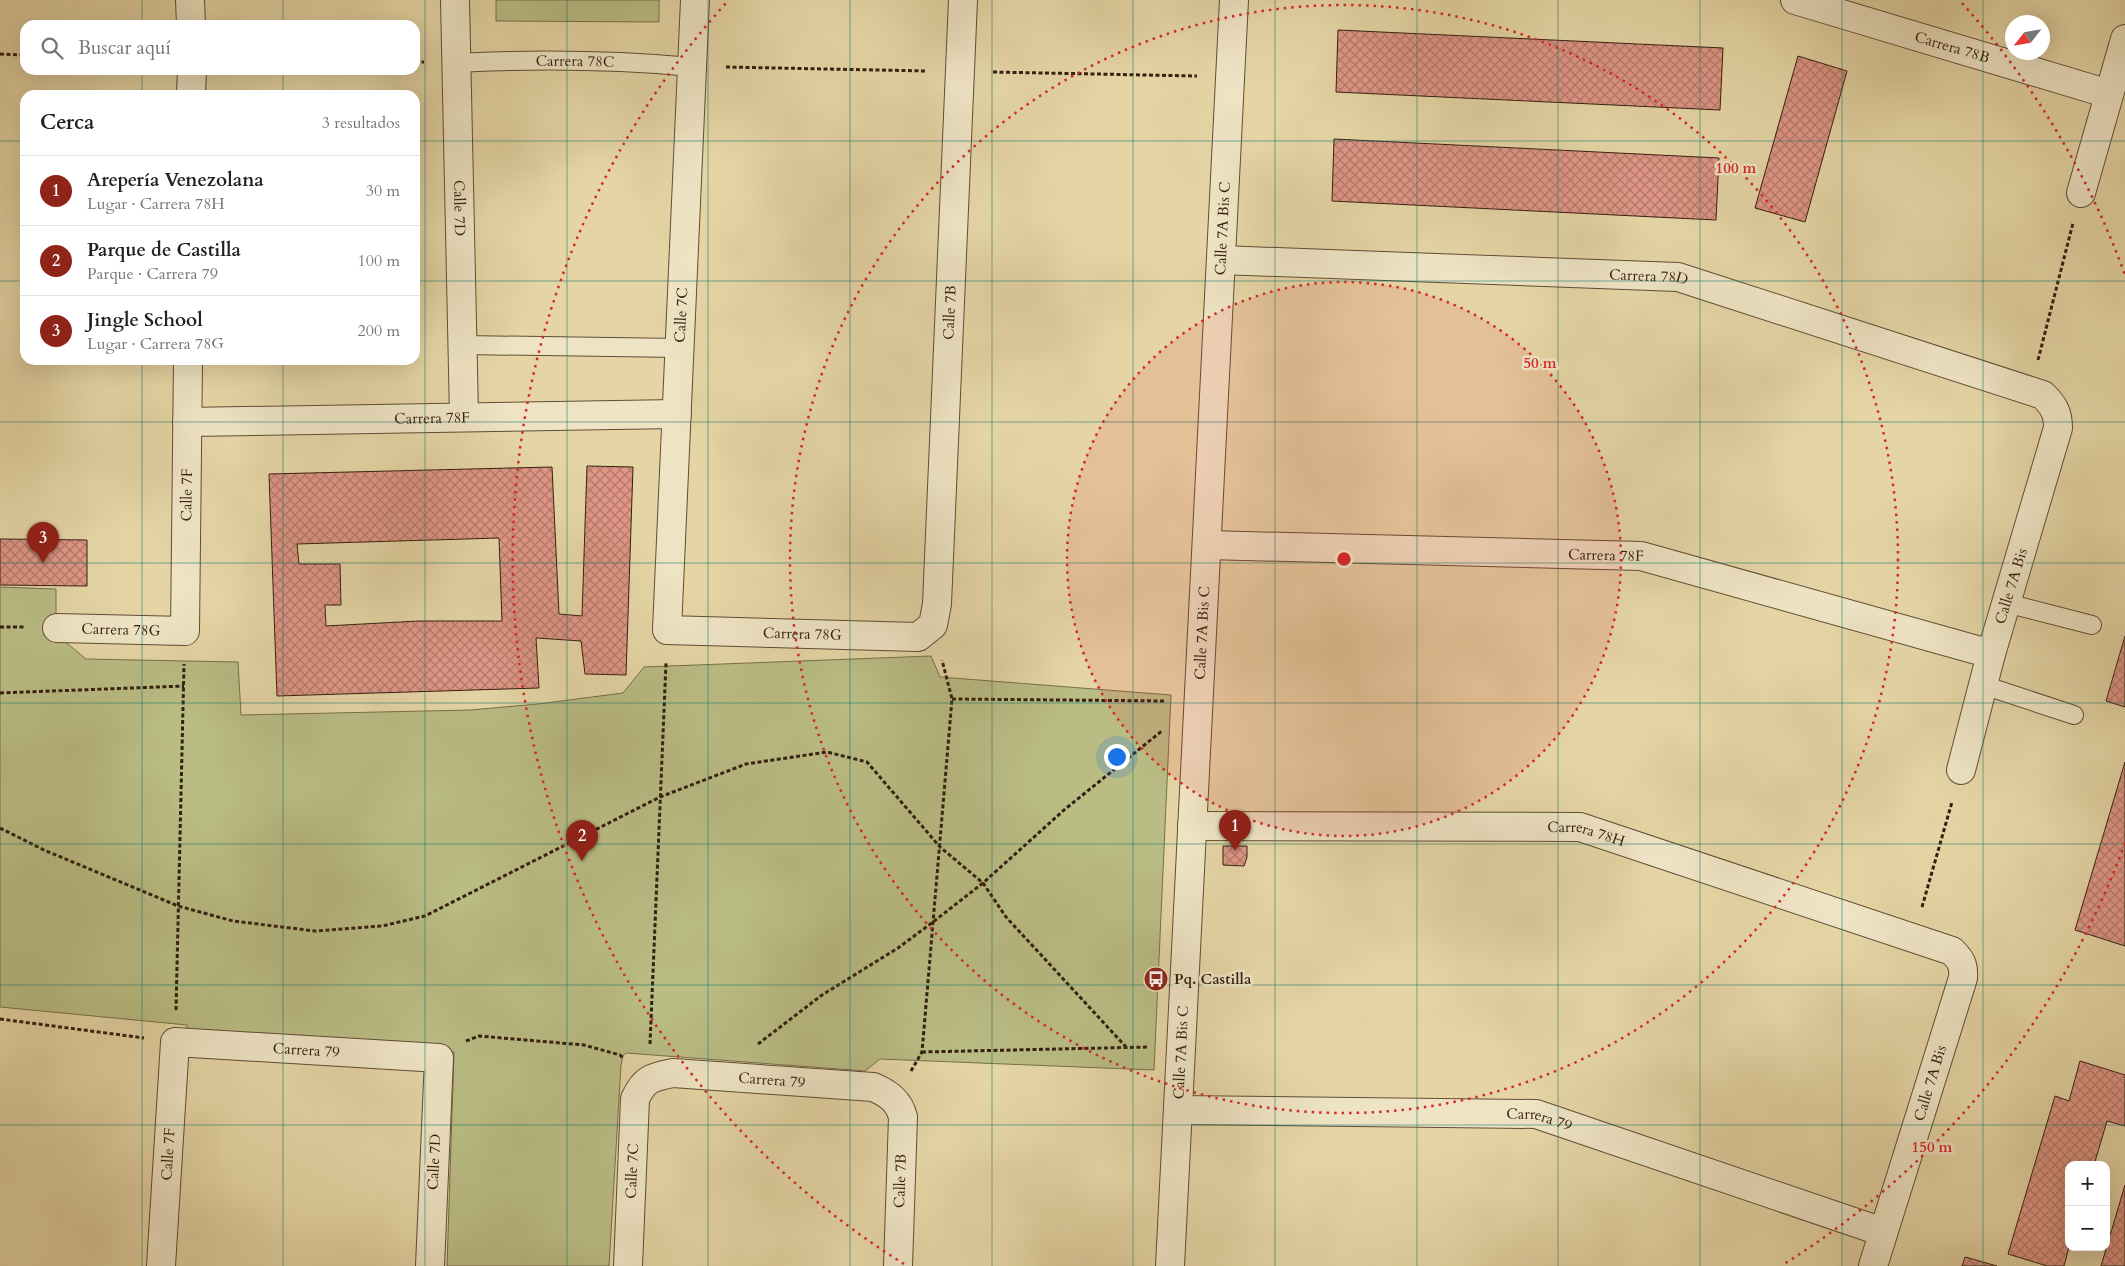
<!DOCTYPE html>
<html lang="es">
<head>
<meta charset="utf-8">
<style>
	body { margin:0; font-family:Cardo,serif; background:#f2f2f2; color:#202124 }
	.controls { position:absolute; right:15px; bottom:15px; display:grid; overflow:hidden; border-radius:10px; box-shadow:0 5px 20px #0002 }
	.controls button { width:45px; height:45px; display:grid; place-items:center; padding:0; border:0; border-bottom:1px solid #e0e0e0; background:#fff; color:#202124; font:25px sans-serif }
	.compass { position:absolute; left:2005px; top:15px; width:45px; height:45px; border-radius:50%; background:#fff; box-shadow:0 5px 20px #0002; rotate:239deg }
	.you { position:absolute; left:1116px; top:756px; width:18px; height:18px; margin:-12px; border:4px solid #fff; border-radius:50%; background:#1a73e8; box-shadow:0 0 0 8px #1a73e833 }
	.badge { display:grid; place-items:center; width:32px; height:32px; border-radius:50%; background:#8f2418; color:#fff; font-size:16px; font-weight:700 }
	.pin { position:absolute; translate:-50% -41px; filter:drop-shadow(0 1px 2px #0008) }
	.pin::after { content:''; position:absolute; top:26px; width:18px; height:15px; background:inherit; clip-path:polygon(0 0,100% 0,50% 100%) }
	.list { margin:0; padding:0; list-style:none }
	h2 { display:flex; justify-content:space-between; align-items:center; height:65px; margin:0; padding:0 20px; font-size:21px }
	h2 small { font-size:16px; font-weight:400; color:#757577 }
	.list li { display:grid; grid-template-columns:32px 1fr auto; gap:15px; align-items:center; box-sizing:border-box; height:70px; padding:0 20px; border-top:1px solid #e0e0e0 }
	.list b { display:block; font-size:19px; white-space:nowrap }
	.list p { margin:0; font-size:16px; white-space:nowrap; color:#757577 }
	.list em { font-size:16px; font-style:normal; color:#757577 }
	.icon { flex:none; width:28px; height:28px; fill:none; stroke:currentColor; stroke-width:2; stroke-linecap:round; stroke-linejoin:round }
	.map { position:relative; flex:none; width:2125px; height:1266px; overflow:hidden }
	.search { position:absolute; background:#fff; box-shadow:0 5px 20px #0002; left:20px; top:20px; width:400px; height:55px; display:flex; align-items:center; gap:12px; box-sizing:border-box; padding:0 18px; border-radius:15px; color:#757577; font-size:19px }
	.panel { position:absolute; background:#fff; box-shadow:0 5px 20px #0002; left:20px; top:90px; width:400px; height:275px; border-radius:15px }
	.map>svg:first-child { display:block }
	.green { fill:#b9bc83; stroke:#776e4a }
	.building { fill:url(#building-cross-hatch); stroke:#351f10; fill-rule:evenodd }
	.lines { fill:none; stroke-linecap:round; stroke-linejoin:round }
	.service-casing { stroke:#614c35; stroke-width:20 }
	.minor-casing { stroke:#614c35; stroke-width:30 }
	.tertiary-casing { stroke:#614c35; stroke-width:30 }
	.path { stroke:#351f10; stroke-width:3; stroke-dasharray:4 2.5; stroke-linecap:butt }
	.service { stroke:#eee4c4; stroke-width:18 }
	.minor { stroke:#eee4c4; stroke-width:28 }
	.tertiary { stroke:#eee4c4; stroke-width:28 }
	.grid { fill:none; stroke:#0f766e; stroke-width:1; stroke-opacity:0.55 }
	.ring { fill:none; stroke:#d62828; stroke-width:2.5; stroke-dasharray:2.5 5 }
	.labels { text-anchor:middle; dominant-baseline:central; stroke-width:5; stroke-linejoin:round; paint-order:stroke }
	.street-label { font-size:15px; fill:#351f10; stroke:#eee4c4 }
	.poi-label { font-size:15px; font-weight:bold; fill:#351f10; stroke:#eee4c4; text-anchor:start }
	.centre { fill:#d62828; stroke:#eee4c4; stroke-width:2.5 }
	.ring-label { font-size:15px; text-anchor:middle; font-weight:bold; fill:#d62828; stroke:#eee4c4; stroke-width:5; stroke-linejoin:round; paint-order:stroke }
</style>
</head>
<body>
<div class="map">
<svg width="2125" height="1266" viewBox="0 0 2125 1266">
	<defs>
		<pattern id="building-cross-hatch" width="8" height="8" patternUnits="userSpaceOnUse" patternTransform="scale(1.25)"><rect width="8" height="8" fill="#df9686"/><path d="M0 0l8 8M0 8l8-8" fill="none" stroke="#b67a6c"/></pattern>
	</defs>
	<rect width="100%" height="100%" fill="#e5d5a5"/>
	<filter id="stains"><feTurbulence type="fractalNoise" baseFrequency=".004" numOctaves="4"/><feColorMatrix values="0 0 0 0 .2 0 0 0 0 .09 0 0 0 0 .02 0 0 0 .5 -.17"/></filter>
	<radialGradient id="worn" r=".72"><stop offset=".6" stop-color="#630" stop-opacity="0"/><stop offset="1" stop-color="#630" stop-opacity=".3"/></radialGradient>
	<path class="green" d="M496,0H659V22L496,21Z
		M0,587L56,589V634L86,659L238,662L241,715L471,710L538,704L623,693L644,667L931,656L940,677L1171,695L1154,1070L880,1059L865,1071L626,1053L623,1056L621,1065L609,1266H447L454,1052L187,1038V1025L0,1007Z"/>
	<path class="building" d="M1338,30L1723,48L1720,110L1336,92Z
		M1798,56L1847,71L1805,222L1755,208Z
		M1334,139L1719,158L1716,220L1332,201Z
		M587,466L633,467L626,675L585,674L581,641L536,638L539,688L277,696L269,474L552,467L559,614L582,616ZM499,538L502,621H418L326,626L325,605H341L340,564H299L297,544Z
		M0,539L87,540V586L0,585Z
		M2125,636V707L2106,701Z
		M2125,762V946L2075,930Z
		M1223,846H1247V857L1244,866L1223,865Z
		M2080,1061L2125,1075V1126L2107,1121L2094,1165H2069V1247L2064,1266H2047L2008,1254L2055,1096L2069,1101Z
		M2125,1185V1266H2101Z
		M1965,1257L1997,1266H1962Z"/>
	<g class="lines">
		<defs>
			<g id="service">
				<path id="s1" d="M456,63C534,59 615,60 692,67"/>
				<path d="M463,345L680,348"/>
				<path d="M2006,603L2092,625"/>
				<path d="M1983,685L2074,715"/>
			</g>
			<g id="minor">
				<path d="M190,0L191,25"/>
				<path id="s2" d="M455,0L464,416"/>
				<path id="s3" d="M695,0L667,630L918,637L933,625L937,604L963,0"/>
				<path id="s4" d="M1795,0L2109,94"/>
				<path d="M191,95L192,70"/>
				<path d="M2081,193L2125,39"/>
				<path id="s5" d="M1221,260L1678,277L2043,395C2054,406 2058,413 2058,428L1991,654L1961,770"/>
				<path id="s6" d="M187,422L677,414"/>
				<path id="s7" d="M1207,545L1641,556L1991,654"/>
				<path id="s8" d="M57,628L185,631L188,360"/>
				<path id="s9" d="M1192,826L1580,827L1952,951C1961,960 1964,965 1963,978L1873,1266"/>
				<path id="s10" d="M1178,1110L1536,1114L1883,1232"/>
				<path id="s11" d="M161,1266L175,1042L439,1058L430,1266"/>
				<path id="s12" d="M628,1266L635,1099C644,1079 652,1077 673,1073L873,1087C888,1093 899,1101 903,1117L898,1266"/>
			</g>
			<g id="tertiary">
				<path id="s13" d="M1170,1266L1234,0"/>
			</g>
		</defs>
		<use href="#service" class="service-casing"/>
		<use href="#minor" class="minor-casing"/>
		<use href="#tertiary" class="tertiary-casing"/>
		<path class="path" d="M0,54L25,55
			M415,62H424
			M726,67L927,71
			M993,72L1197,76
			M2038,360L2073,223
			M0,627H24
			M0,693L184,686
			M952,699L1166,701
			M0,828L44,850L178,906L233,921L315,931L382,926L425,916L660,797L746,764L827,752L867,762L940,847L983,883L1006,917L1127,1048
			M1922,907L1952,802
			M176,1010L184,664
			M0,1019L144,1038
			M466,1041L479,1036L584,1045L620,1055L623,1058
			M650,1044L666,663
			M758,1044L822,995L898,948L933,922L983,883L1064,810L1163,730
			M922,1052L1149,1047
			M911,1071L922,1052L952,699L942,660"/>
		<use href="#service" class="service"/>
		<use href="#minor" class="minor"/>
		<use href="#tertiary" class="tertiary"/>
	</g>
	<path class="grid" d="M142,0V25M283,0V25M425,0V1266M567,0V1266M708,0V1266M850,0V1266M992,0V1266M1133,0V1266M1275,0V1266M1417,0V1266M1558,0V1266M1700,0V1266M1842,0V1266M1983,0V1266M142,70V95M283,70V95M0,141H25M415,141H2125M0,281H25M415,281H2125M142,360V1266M283,360V1266M0,422H2125M0,563H2125M0,703H2125M0,844H2125M0,985H2125M0,1125H2125"/>
	<circle cx="1344" cy="559" r="277" fill="#d62828" fill-opacity=".12"/>
	<g class="ring">
		<circle cx="1344" cy="559" r="277"/>
		<circle cx="1344" cy="559" r="554"/>
		<path d="M2125 843A831 831 0 0 1 1784 1264M904 1264A831 831 0 0 1 726 3M1962 3A831 831 0 0 1 2125 275"/>
	</g>
	<defs>
		<symbol id="bus-disc" viewBox="-11 -11 22 22"><circle r="9.5" fill="#8f2418" stroke="#eee4c4"/><path d="M-5-6H5V4H4V6H2V4H-2V6H-4V4H-5ZM-3.5-4V0h7V-4ZM-3.5 1.2v1.5H-2V1.2ZM2 1.2v1.5H3.5V1.2Z" fill="#fff"/></symbol>
	</defs>
	<g fill-rule="evenodd">
		<use href="#bus-disc" x="1142" y="965" width="28" height="28"/>
	</g>
	<g class="labels">
		<g class="street-label">
			<text stroke="none"><textPath href="#s4" startOffset="164">Carrera 78B</textPath></text>
			<text stroke="none"><textPath href="#s1" startOffset="119">Carrera 78C</textPath></text>
			<text stroke="none"><textPath href="#s2" startOffset="208">Calle 7D</textPath></text>
			<text stroke="none"><textPath href="#s13" startOffset="1039">Calle 7A Bis C</textPath></text>
			<text stroke="none"><textPath href="#s5" startOffset="428">Carrera 78D</textPath></text>
			<text stroke="none"><textPath href="#s3" startOffset="1214">Calle 7B</textPath></text>
			<text transform="translate(681 315) rotate(-87)">Calle 7C</text>
			<text stroke="none"><textPath href="#s6" startOffset="245">Carrera 78F</textPath></text>
			<text stroke="none"><textPath href="#s8" startOffset="264">Calle 7F</textPath></text>
			<text stroke="none"><textPath href="#s7" startOffset="399">Carrera 78F</textPath></text>
			<text transform="translate(2011 586) rotate(-73)">Calle 7A Bis</text>
			<text stroke="none"><textPath href="#s8" startOffset="64">Carrera 78G</textPath></text>
			<text stroke="none"><textPath href="#s13" startOffset="634">Calle 7A Bis C</textPath></text>
			<text stroke="none"><textPath href="#s3" startOffset="766">Carrera 78G</textPath></text>
			<text stroke="none"><textPath href="#s9" startOffset="395">Carrera 78H</textPath></text>
			<text stroke="none"><textPath href="#s11" startOffset="356">Carrera 79</textPath></text>
			<text stroke="none"><textPath href="#s13" startOffset="214">Calle 7A Bis C</textPath></text>
			<text stroke="none"><textPath href="#s12" startOffset="315">Carrera 79</textPath></text>
			<text transform="translate(1930 1083) rotate(-73)">Calle 7A Bis</text>
			<text stroke="none"><textPath href="#s10" startOffset="362">Carrera 79</textPath></text>
			<text stroke="none"><textPath href="#s11" startOffset="112">Calle 7F</textPath></text>
			<text transform="translate(434 1162) rotate(-87)">Calle 7D</text>
			<text stroke="none"><textPath href="#s12" startOffset="95">Calle 7C</textPath></text>
			<text transform="translate(900 1181) rotate(-88)">Calle 7B</text>
		</g>
		<g class="poi-label">
			<text x="1174" y="979">Pq. Castilla</text>
		</g>
	</g>
	<circle cx="1344" cy="559" r="8" class="centre"/>
	<g class="ring-label">
		<text x="1736" y="173">100 m</text>
		<text x="1540" y="368">50 m</text>
		<text x="1932" y="1152">150 m</text>
	</g>
	<rect width="100%" height="100%" filter="url(#stains)"/>
	<rect width="100%" height="100%" fill="url(#worn)"/>
</svg>
<div class="controls">
<button>+</button>
<button>−</button>
</div>
<svg class="compass" viewBox="-18 -18 36 36"><path d="M0-13l5 13h-10z" fill="#e53935"/><path d="M0 13l5-13h-10z" fill="#757577"/></svg>
<div class="you"></div>
<div class="pin badge" style="left:1235px;top:851px">1</div>
<div class="pin badge" style="left:582px;top:861px">2</div>
<div class="pin badge" style="left:43px;top:563px">3</div>
<div class="search"><svg class="icon" aria-label="search" viewBox="0 0 24 24"><circle cx="10" cy="10" r="6"/><path d="M15 15l6 6"/></svg>Buscar aquí</div>
<section class="panel">
<h2>Cerca<small>3 resultados</small></h2>
<ul class="list">
<li><span class="badge">1</span><div><b>Arepería Venezolana</b><p>Lugar · Carrera 78H</p></div><em>30 m</em></li>
<li><span class="badge">2</span><div><b>Parque de Castilla</b><p>Parque · Carrera 79</p></div><em>100 m</em></li>
<li><span class="badge">3</span><div><b>Jingle School</b><p>Lugar · Carrera 78G</p></div><em>200 m</em></li>
</ul>
</section>
</div>
</body>
</html>
